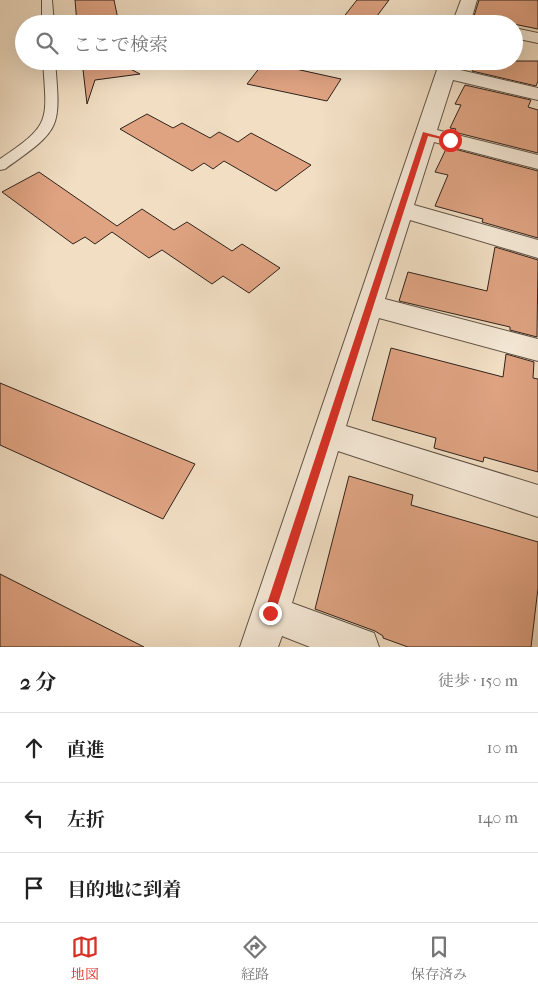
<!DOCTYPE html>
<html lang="ja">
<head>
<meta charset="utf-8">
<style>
	body { margin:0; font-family:"IM FELL French Canon","Noto Serif JP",serif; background:#f2f2f2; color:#222 }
	.stop { position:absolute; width:15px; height:15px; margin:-11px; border:4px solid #d93025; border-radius:50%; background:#fff }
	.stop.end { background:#d93025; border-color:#fff; box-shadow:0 1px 5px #0008 }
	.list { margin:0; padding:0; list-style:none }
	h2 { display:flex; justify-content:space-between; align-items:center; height:65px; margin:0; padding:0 20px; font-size:21px }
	h2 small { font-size:16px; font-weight:400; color:#767676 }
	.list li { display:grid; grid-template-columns:32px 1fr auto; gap:15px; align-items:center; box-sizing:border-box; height:70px; padding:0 20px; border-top:1px solid #e0e0e0 }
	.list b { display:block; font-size:19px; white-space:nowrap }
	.list em { font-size:16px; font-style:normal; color:#767676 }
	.icon { flex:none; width:28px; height:28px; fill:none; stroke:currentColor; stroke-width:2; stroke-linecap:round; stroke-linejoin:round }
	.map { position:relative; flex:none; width:538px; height:647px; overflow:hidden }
	.search { position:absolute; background:#fff; box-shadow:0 5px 20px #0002; left:15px; right:15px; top:15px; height:55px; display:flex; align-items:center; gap:12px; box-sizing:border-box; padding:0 18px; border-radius:28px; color:#767676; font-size:19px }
	.sheet { height:275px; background:#fff }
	nav { display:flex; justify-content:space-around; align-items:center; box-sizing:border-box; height:70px; border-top:1px solid #e0e0e0; background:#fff; font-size:14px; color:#767676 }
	nav a { display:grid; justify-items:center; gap:2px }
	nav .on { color:#d93025 }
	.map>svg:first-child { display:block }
	.building { fill:#dfa382; stroke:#30231b }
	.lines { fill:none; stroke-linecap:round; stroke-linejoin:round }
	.lane-casing { stroke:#605245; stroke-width:2 }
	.street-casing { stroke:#605245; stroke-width:2 }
	.lane { fill:#f6ead8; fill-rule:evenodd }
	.street { fill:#f6ead8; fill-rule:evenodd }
	.route { fill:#d93025 }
</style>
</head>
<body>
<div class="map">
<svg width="538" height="647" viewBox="0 0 538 647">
	<rect width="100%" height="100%" fill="#f1dec3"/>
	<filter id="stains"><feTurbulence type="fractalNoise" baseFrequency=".004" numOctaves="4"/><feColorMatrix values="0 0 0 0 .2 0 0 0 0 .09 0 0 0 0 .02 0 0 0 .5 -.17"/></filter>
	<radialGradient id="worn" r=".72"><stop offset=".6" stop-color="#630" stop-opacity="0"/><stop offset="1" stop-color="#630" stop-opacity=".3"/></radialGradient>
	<path class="building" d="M75,0H114L119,24H77Z
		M357,0H389L371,24H338Z
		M479,0H538V29L474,16Z
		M82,61H115L140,74L95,80L87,104Z
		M477,61H538V81L536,86L472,71Z
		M264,62L341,79L327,101L247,84Z
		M465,85L531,100L528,107L538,110V153L454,132L456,129L450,128L461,105L455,104Z
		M147,114L173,128L182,123L210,138L219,132L238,142L251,133L311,165L276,191L224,161L213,169L204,163L192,171L120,129Z
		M447,147L538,171V238L482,222L483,219L435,206L448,175L435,172Z
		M39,172L117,226L142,209L174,230L187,222L232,251L242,244L280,268L249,293L223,276L212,284L162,250L149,258L112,232L95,244L85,237L73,244L2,192Z
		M495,247L538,260L537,337L510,330V327L399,301L408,272L487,291Z
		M391,348L503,377L506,354L534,362L533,378L538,379V472L484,457L483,462L434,448L436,438L372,420Z
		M0,383L195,464L163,519L0,445Z
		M349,476L413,495L411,505L538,542V588L531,647H408L383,638V636L375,631L315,609Z
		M0,574L144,647H0Z"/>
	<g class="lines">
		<defs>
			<path id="lane" d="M42,0H52L54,24H42Z
				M43,61H55C61,130 61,129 5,169L0,170V159C52,124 47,122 43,61Z"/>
			<path id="street" d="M461,0H477L470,24H452Z
				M514,28L538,33V43L514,38Z
				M440,61H458L456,69L538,88V100L453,80L437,130L538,155V169L434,142L414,205L538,240V258L410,220L385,299L538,339V361L379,318L346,426L538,485V517L338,451L292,603L374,633L379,647H310L282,636L278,647H240Z"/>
		</defs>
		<use href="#lane" class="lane-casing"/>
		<use href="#street" class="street-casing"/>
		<use href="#lane" class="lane"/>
		<use href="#street" class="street"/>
	</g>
	<path class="route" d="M423,132L453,140L450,141L428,136L275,613L270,618L264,613Z"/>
	<rect width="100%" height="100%" filter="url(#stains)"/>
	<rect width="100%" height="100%" fill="url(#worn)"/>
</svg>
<div class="stop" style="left:450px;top:140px"></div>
<div class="stop end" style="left:270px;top:613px"></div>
<div class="search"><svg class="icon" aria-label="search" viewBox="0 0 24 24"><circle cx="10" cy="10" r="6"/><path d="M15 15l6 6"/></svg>ここで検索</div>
</div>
<section class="sheet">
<h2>2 分<small>徒歩 · 150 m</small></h2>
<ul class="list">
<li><svg class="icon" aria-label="ahead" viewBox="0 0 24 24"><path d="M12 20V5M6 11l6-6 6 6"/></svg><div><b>直進</b></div><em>10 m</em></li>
<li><svg class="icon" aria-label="left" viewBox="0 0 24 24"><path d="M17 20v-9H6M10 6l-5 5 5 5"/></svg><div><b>左折</b></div><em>140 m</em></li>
<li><svg class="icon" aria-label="arrive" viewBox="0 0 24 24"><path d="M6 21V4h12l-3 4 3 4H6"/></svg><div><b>目的地に到着</b></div></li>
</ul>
</section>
<nav>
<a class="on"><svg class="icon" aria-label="map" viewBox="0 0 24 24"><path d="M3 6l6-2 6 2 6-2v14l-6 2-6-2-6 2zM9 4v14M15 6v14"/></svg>地図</a>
<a><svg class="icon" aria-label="directions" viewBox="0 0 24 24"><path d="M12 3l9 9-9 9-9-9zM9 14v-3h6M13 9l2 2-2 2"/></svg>経路</a>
<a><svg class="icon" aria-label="saved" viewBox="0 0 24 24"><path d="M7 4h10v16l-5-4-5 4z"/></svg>保存済み</a>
</nav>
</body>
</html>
